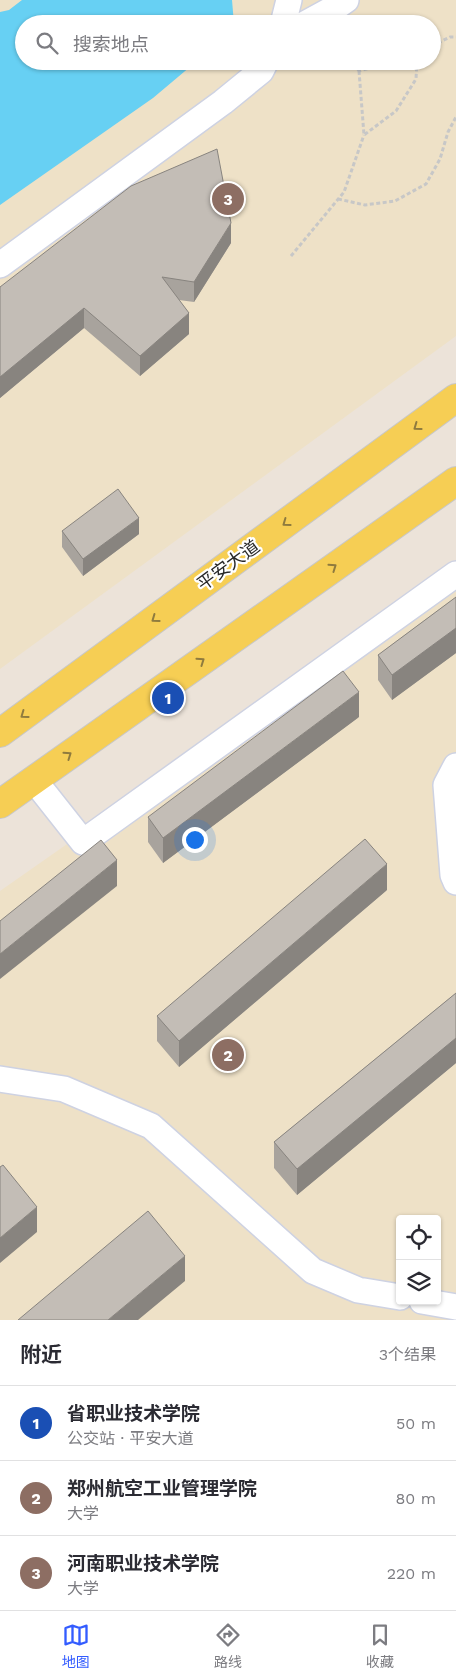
<!DOCTYPE html>
<html lang="zh">
<head>
<meta charset="utf-8">
<style>
	body { margin:0; font-family:"Work Sans","Noto Sans SC",sans-serif; background:#f7f7f7; color:#2b2b33 }
	.controls { position:absolute; right:15px; bottom:15px; display:grid; overflow:hidden; border-radius:5px; box-shadow:0 1px 4px #0004 }
	.controls button { width:45px; height:45px; display:grid; place-items:center; padding:0; border:0; border-bottom:1px solid #e1e1e2; background:#fff; color:#2b2b33; font:25px sans-serif }
	.you { position:absolute; left:194px; top:839px; width:18px; height:18px; margin:-12px; border:4px solid #fff; border-radius:50%; background:#1a73e8; box-shadow:0 0 0 8px #1a73e833 }
	.badge { display:grid; place-items:center; width:32px; height:32px; border-radius:50%; background:#335cff; color:#fff; font-size:16px; font-weight:700 }
	.pin { position:absolute; translate:-50% -50%; border:2px solid #fff; box-shadow:0 1px 5px #0006 }
	.list { margin:0; padding:0; list-style:none }
	h2 { display:flex; justify-content:space-between; align-items:center; height:65px; margin:0; padding:0 20px; font-size:21px }
	h2 small { font-size:16px; font-weight:400; color:#7c7c81 }
	.list li { display:grid; grid-template-columns:32px 1fr auto; gap:15px; align-items:center; box-sizing:border-box; height:75px; padding:0 20px; border-top:1px solid #e1e1e2 }
	.list b { display:block; font-size:19px; white-space:nowrap }
	.list p { margin:0; font-size:16px; white-space:nowrap; color:#7c7c81 }
	.list em { font-size:16px; font-style:normal; color:#7c7c81 }
	.icon { flex:none; width:28px; height:28px; fill:none; stroke:currentColor; stroke-width:2; stroke-linecap:round; stroke-linejoin:round }
	.map { position:relative; flex:none; width:456px; height:1320px; overflow:hidden }
	.search { position:absolute; background:#fff; box-shadow:0 1px 4px #0004; left:15px; right:15px; top:15px; height:55px; display:flex; align-items:center; gap:12px; box-sizing:border-box; padding:0 18px; border-radius:28px; color:#7c7c81; font-size:19px }
	.sheet { height:290px; background:#fff }
	nav { display:flex; justify-content:space-around; align-items:center; box-sizing:border-box; height:70px; border-top:1px solid #e1e1e2; background:#fff; font-size:14px; color:#7c7c81 }
	nav a { display:grid; justify-items:center; gap:2px }
	nav .on { color:#335cff }
	.map>svg:first-child { display:block }
	.education { fill:#eee1c7; fill-rule:evenodd }
	.water { fill:#67d0f3 }
	.lines { fill:none; stroke-linecap:round; stroke-linejoin:round }
	.minor-casing { stroke:#ced2e2; stroke-width:28 }
	.major-casing { stroke:#c7c7c7; stroke-width:30 }
	.path { stroke:#c7c7c7; stroke-width:3; stroke-dasharray:4 2.5; stroke-linecap:butt }
	.minor { stroke:#fff; stroke-width:25 }
	.major { stroke:#f6ce54; stroke-width:28 }
	.wall { fill:#a8a39d }
	.shaded-wall { fill:#88847f }
	.building { fill:#c3bdb6; stroke:#88847f }
	.oneway { stroke:#8f7b3e }
	.labels { text-anchor:middle; dominant-baseline:central; stroke-width:4.5; stroke-linejoin:round; paint-order:stroke }
	.street-label { font-size:18px; fill:#282828; stroke:#fff }
</style>
</head>
<body>
<div class="map">
<svg width="456" height="1320" viewBox="0 0 456 1320">
	<rect width="100%" height="100%" fill="#ece3d9"/>
	<path class="education" d="M0,0H456V336L0,669ZM24,24H432V61H24Z
		M456,572V1320H0V891ZM400,1219H437V1301H400Z"/>
	<path class="water" d="M22,0H232L234,24H24V61H197L153,98L0,205V12L9,10Z"/>
	<g class="lines">
		<defs>
			<path id="minor" d="M283,24L289,0
				M305,24L336,7L346,0
				M0,265L223,102L261,71L266,61
				M456,766L446,785L453,875L456,882
				M34,780L83,842L456,574
				M0,1079L64,1089L151,1126L313,1271L358,1290L400,1297
				M422,1301L456,1307"/>
			<path id="major" d="M0,733L456,398
				M0,804L456,481"/>
		</defs>
		<use href="#minor" class="minor-casing"/>
		<use href="#major" class="major-casing"/>
		<path class="path" d="M432,46L450,37H456
			M348,61L359,71L399,61
			M359,71L364,135L396,111L416,79L417,61
			M338,199L365,205L395,201L426,184L440,159L448,132L456,117
			M291,256L344,192L364,135"/>
		<use href="#minor" class="minor"/>
		<use href="#major" class="major"/>
	</g>
	<path class="wall" d="M231,243L194,302L179,300L189,334L140,376L84,328L0,398V287Z
		M62,531L139,534L83,576L62,547Z
		M456,597V653L392,700L378,680V655Z
		M359,717L163,863L148,842V817Z
		M387,890L179,1067L157,1041V1016Z
		M456,993V1063L297,1195L274,1168V1142Z"/>
	<path class="shaded-wall" d="M231,223V243L194,302V282Z
		M84,308V328L0,398V377Z
		M189,313V334L140,376V356Z
		M139,518V534L83,576V559Z
		M456,628V653L392,700V675Z
		M359,692V717L163,863V838Z
		M117,860V886L0,979V954Z
		M387,864V890L179,1067V1041Z
		M456,1038V1063L297,1195V1169Z
		M37,1207V1232L0,1263V1238Z
		M185,1256V1281L138,1320H108Z"/>
	<path class="building" d="M217,149L231,223L194,282L162,277L189,313L140,356L84,308L0,377V287L131,186Z
		M118,489L139,518L83,559L62,531Z
		M456,597V628L392,675L378,655Z
		M343,671L359,692L163,838L148,817Z
		M365,839L387,864L179,1041L157,1016Z
		M101,840L117,860L0,954V921Z
		M456,993V1038L297,1169L274,1142Z
		M3,1165L37,1207L0,1238V1167Z
		M148,1211L185,1256L108,1320H18Z"/>
	<defs><path id="oneway-chevron" d="M-2-3.5L2.5 0L-2 3.5" fill="none" stroke-width="1.6" stroke-linecap="round" stroke-linejoin="round" transform="scale(1.25)"/></defs>
	<g class="oneway">
		<use href="#oneway-chevron" transform="translate(417 427) rotate(144)"/>
		<use href="#oneway-chevron" transform="translate(286 523) rotate(144)"/>
		<use href="#oneway-chevron" transform="translate(333 567) rotate(-35)"/>
		<use href="#oneway-chevron" transform="translate(155 619) rotate(144)"/>
		<use href="#oneway-chevron" transform="translate(201 661) rotate(-35)"/>
		<use href="#oneway-chevron" transform="translate(24 715) rotate(144)"/>
		<use href="#oneway-chevron" transform="translate(68 755) rotate(-35)"/>
	</g>
	<g class="labels">
		<g class="street-label">
			<text transform="translate(228 565) rotate(-36)">平安大道</text>
		</g>
	</g>
</svg>
<div class="controls">
<button><svg class="icon" aria-label="locate" viewBox="0 0 24 24"><circle cx="12" cy="12" r="6"/><path d="M12 2v4M12 18v4M2 12h4M18 12h4"/></svg></button>
<button><svg class="icon" aria-label="layers" viewBox="0 0 24 24"><path d="M12 4l9 5-9 5-9-5zM3 14l9 5 9-5"/></svg></button>
</div>
<div class="you"></div>
<div class="pin badge" style="left:168px;top:698px;background:#1a4fb4">1</div>
<div class="pin badge" style="left:228px;top:1055px;background:#8d6e63">2</div>
<div class="pin badge" style="left:228px;top:199px;background:#8d6e63">3</div>
<div class="search"><svg class="icon" aria-label="search" viewBox="0 0 24 24"><circle cx="10" cy="10" r="6"/><path d="M15 15l6 6"/></svg>搜索地点</div>
</div>
<section class="sheet">
<h2>附近<small>3个结果</small></h2>
<ul class="list">
<li><span class="badge" style="background:#1a4fb4">1</span><div><b>省职业技术学院</b><p>公交站 · 平安大道</p></div><em>50 m</em></li>
<li><span class="badge" style="background:#8d6e63">2</span><div><b>郑州航空工业管理学院</b><p>大学</p></div><em>80 m</em></li>
<li><span class="badge" style="background:#8d6e63">3</span><div><b>河南职业技术学院</b><p>大学</p></div><em>220 m</em></li>
</ul>
</section>
<nav>
<a class="on"><svg class="icon" aria-label="map" viewBox="0 0 24 24"><path d="M3 6l6-2 6 2 6-2v14l-6 2-6-2-6 2zM9 4v14M15 6v14"/></svg>地图</a>
<a><svg class="icon" aria-label="directions" viewBox="0 0 24 24"><path d="M12 3l9 9-9 9-9-9zM9 14v-3h6M13 9l2 2-2 2"/></svg>路线</a>
<a><svg class="icon" aria-label="saved" viewBox="0 0 24 24"><path d="M7 4h10v16l-5-4-5 4z"/></svg>收藏</a>
</nav>
</body>
</html>
